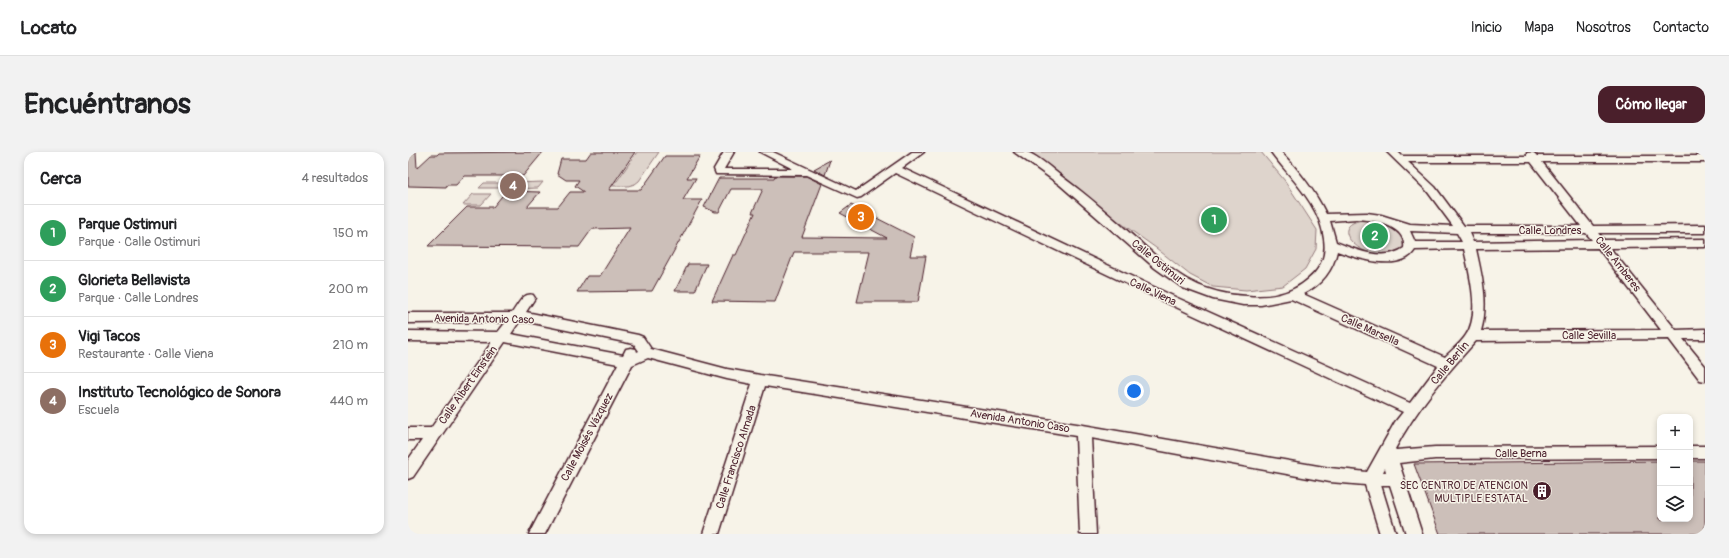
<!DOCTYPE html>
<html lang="es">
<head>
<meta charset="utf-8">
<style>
	body { margin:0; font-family:Pangolin,sans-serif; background:#f2f2f2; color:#202124 }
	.controls { position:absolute; right:12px; bottom:12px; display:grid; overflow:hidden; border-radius:8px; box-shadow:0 2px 6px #0003 }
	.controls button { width:36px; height:36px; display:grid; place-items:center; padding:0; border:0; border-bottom:1px solid #e0e0e0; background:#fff; color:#202124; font:20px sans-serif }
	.you { position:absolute; left:726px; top:239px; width:14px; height:14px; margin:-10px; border:3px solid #fff; border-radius:50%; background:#1a73e8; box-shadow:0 0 0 6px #1a73e833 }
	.badge { display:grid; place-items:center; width:26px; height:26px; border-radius:50%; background:#4a1f2b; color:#fff; font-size:13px; font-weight:700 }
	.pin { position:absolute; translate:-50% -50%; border:2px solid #fff; box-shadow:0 1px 4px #0006 }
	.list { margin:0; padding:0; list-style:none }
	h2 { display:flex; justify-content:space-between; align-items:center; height:52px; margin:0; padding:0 16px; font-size:17px }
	h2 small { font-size:13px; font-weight:400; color:#757577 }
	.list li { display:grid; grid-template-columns:26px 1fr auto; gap:12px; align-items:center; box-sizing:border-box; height:56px; padding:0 16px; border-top:1px solid #e0e0e0 }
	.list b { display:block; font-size:15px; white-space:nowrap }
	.list p { margin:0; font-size:13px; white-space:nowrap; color:#757577 }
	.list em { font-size:13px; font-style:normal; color:#757577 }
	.icon { flex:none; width:22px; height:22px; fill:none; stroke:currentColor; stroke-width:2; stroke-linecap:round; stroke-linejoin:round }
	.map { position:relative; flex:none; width:1297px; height:382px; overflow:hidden; border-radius:12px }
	header { display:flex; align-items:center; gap:24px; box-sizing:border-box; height:56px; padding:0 20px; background:#fff; border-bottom:1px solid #e0e0e0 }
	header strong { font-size:19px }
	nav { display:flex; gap:22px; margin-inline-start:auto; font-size:14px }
	.intro { display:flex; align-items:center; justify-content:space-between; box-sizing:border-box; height:96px; padding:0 24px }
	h1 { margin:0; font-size:28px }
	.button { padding:10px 18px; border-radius:12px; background:#4a1f2b; color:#fff; font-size:14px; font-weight:700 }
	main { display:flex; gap:24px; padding:0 24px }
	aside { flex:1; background:#fff; border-radius:12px; box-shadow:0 2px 6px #0003 }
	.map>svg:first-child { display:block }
	.green { fill:#ded4cc; stroke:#947a7c }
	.building { fill:#ccbfb9; stroke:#4a1f2b }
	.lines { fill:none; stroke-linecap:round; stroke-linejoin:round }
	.minor-casing { stroke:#4a1f2b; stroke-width:3 }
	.minor { fill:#f7f3e8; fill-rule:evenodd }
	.labels { text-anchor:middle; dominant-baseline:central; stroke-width:3; stroke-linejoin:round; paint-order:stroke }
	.street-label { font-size:11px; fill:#4a1f2b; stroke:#f7f3e8 }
	.poi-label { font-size:11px; fill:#4a1f2b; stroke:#f7f3e8; text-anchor:end }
</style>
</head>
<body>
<header>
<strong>Locato</strong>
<nav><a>Inicio</a><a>Mapa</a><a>Nosotros</a><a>Contacto</a></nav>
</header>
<div class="intro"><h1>Encuéntranos</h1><a class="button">Cómo llegar</a></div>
<main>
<aside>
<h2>Cerca<small>4 resultados</small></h2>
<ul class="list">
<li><span class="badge" style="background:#2e9e5b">1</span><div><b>Parque Ostimuri</b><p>Parque · Calle Ostimuri</p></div><em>150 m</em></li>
<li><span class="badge" style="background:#2e9e5b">2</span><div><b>Glorieta Bellavista</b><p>Parque · Calle Londres</p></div><em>200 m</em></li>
<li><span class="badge" style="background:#e8710a">3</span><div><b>Vigi Tacos</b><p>Restaurante · Calle Viena</p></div><em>210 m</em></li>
<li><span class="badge" style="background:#8d6e63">4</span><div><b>Instituto Tecnológico de Sonora</b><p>Escuela</p></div><em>440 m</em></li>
</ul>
</aside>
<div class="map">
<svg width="1297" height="382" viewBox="0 0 1297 382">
	<rect width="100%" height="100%" fill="#f7f3e8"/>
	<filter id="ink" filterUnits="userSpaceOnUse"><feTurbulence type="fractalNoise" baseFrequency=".025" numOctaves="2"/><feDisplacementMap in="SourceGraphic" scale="8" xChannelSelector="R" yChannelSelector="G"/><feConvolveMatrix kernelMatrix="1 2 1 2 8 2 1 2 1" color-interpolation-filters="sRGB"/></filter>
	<g filter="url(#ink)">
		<path class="green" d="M229,0H251L231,29L227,32L220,34H181L184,29H209Z
			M620,0H853L877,29L909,78L908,97L897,117L875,134L838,138L805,135L782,123L748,96L696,59L651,21Z
			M135,30L130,36L102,37L107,31Z
			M76,31H104L99,36H71Z
			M65,42H83L73,53H55Z
			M962,67L981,72L995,82L997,94C972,125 903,71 962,67Z"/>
		<path class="building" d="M0,0H8L9,16L23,3H29L31,1L135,0L115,24H56L48,33H39L38,35L0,34Z
			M183,0H227L201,38H233L257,4H292L279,26H288L275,48H294L244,139L169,140L179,124H192L222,76L184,77L171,95L20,94L59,55H85L98,39L132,40L119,55H150L162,40H176L167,34L171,28H158L149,22L153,7H178Z
			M422,8L417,23L406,17Z
			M367,24H398L414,32L394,85L479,86L432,61L443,53L506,85L502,104H518L510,150H449L461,100H386L367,150L304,149L325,103H328L347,61H344L355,37H323L311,60H307L296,55L311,26H366Z
			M280,112H299L287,139H267Z
			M1252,309V367H1282V309H1297V382H1032L1006,312Z"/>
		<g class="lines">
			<defs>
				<path id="minor" d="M316,0H326L316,17H385L352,0H365L448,39L504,0H516L494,16L765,144L1002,251L1030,214L883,147L853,153H835L805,147L775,136L747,116L652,33L606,0C610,0 615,0 618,0C629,3 644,17 653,24C681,44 706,67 732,90C748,104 764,120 784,130C801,139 820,143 839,144C858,146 878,143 894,132C911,120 919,107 916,87C912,52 882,26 863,0H873C891,19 907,39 918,62L959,61L973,63L1002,72L1045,74L1019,39L979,0H990L994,4H1119V1C1124,0 1126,0 1129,4H1297V10H1134L1185,74L1297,73V81H1190L1196,88L1297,87V95L1202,96L1268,178L1297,177V187H1275L1297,214V229L1292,228L1261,187L1068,189C1038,222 1008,257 987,297L988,298L1027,295L1252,294V306L1027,307L991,311L1014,382H998L982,333H973L988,382H972L957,333L922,330L683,286L688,382H672L668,284L357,234L311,382H295L344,232L319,227L240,206L224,213L137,382H121L210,212L97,190L5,325L0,327V308L14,288H0V276H23L84,190L0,189V179L90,180L98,170L0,171V161H104C110,153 115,140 125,143L127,146L118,160L230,183L235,185L243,197L319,217L352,223L675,273L922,316L959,320L987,270L995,260L757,150L487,21L453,45L449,46L398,23L308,22L306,17ZM1000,10H1123L1173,74H1056L1027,35ZM948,67C964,68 999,73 996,96C976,110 948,98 928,90L922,69ZM1002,79L1049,81L1054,90H1007ZM1061,81H1178L1184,88L1065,90ZM1190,96L1253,178L1073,179C1081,151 1074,125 1068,97ZM1056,97C1061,120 1073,162 1058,183C1053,191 1044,198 1037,205L895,142C913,133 925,119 929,99C948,106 993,121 1007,98ZM111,170H120L226,192L231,199L229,200L228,197L223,196L218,197L215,203L103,182ZM977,316L978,320H975Z
					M1282,294H1297V306H1282Z"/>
			</defs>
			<use href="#minor" class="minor-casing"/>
			<use href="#minor" class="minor"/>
		</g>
	</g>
	<defs>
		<symbol id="building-disc" viewBox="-11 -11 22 22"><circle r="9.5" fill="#4a1f2b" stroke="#f7f3e8"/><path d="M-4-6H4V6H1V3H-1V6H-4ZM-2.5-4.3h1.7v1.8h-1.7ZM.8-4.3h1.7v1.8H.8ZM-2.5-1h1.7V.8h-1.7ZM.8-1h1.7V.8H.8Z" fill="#fff"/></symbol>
	</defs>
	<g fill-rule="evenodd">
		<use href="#building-disc" x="1123" y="328" width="22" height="22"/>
	</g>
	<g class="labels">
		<g class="street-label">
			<text x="1142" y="78">Calle Londres</text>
			<text transform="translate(750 110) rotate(39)">Calle Ostimuri</text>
			<text transform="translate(1210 112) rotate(52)">Calle Amberes</text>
			<text transform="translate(745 140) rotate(25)">Calle Viena</text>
			<text transform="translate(76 167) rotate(1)">Avenida Antonio Caso</text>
			<text transform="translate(962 178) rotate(24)">Calle Marsella</text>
			<text x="1181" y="183">Calle Sevilla</text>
			<text transform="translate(1042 211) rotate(-50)">Calle Berlín</text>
			<text transform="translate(60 233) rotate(-55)">Calle Albert Einstein</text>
			<text transform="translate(612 269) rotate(9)">Avenida Antonio Caso</text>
			<text transform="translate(179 285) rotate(-62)">Calle Moisés Vázquez</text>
			<text x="1113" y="301">Calle Berna</text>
			<text transform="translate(328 305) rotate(-72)">Calle Francisco Almada</text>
		</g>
		<g class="poi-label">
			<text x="1120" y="333">SEC CENTRO DE ATENCION<tspan x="1120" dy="13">MULTIPLE ESTATAL</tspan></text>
		</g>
	</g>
</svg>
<div class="controls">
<button>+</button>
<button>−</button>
<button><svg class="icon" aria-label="layers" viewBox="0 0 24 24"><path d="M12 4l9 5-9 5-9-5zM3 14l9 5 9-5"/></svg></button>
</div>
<div class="you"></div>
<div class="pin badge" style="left:806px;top:68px;background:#2e9e5b">1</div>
<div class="pin badge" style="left:967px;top:84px;background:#2e9e5b">2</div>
<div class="pin badge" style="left:453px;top:65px;background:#e8710a">3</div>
<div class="pin badge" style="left:105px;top:34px;background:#8d6e63">4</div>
</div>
</main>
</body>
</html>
